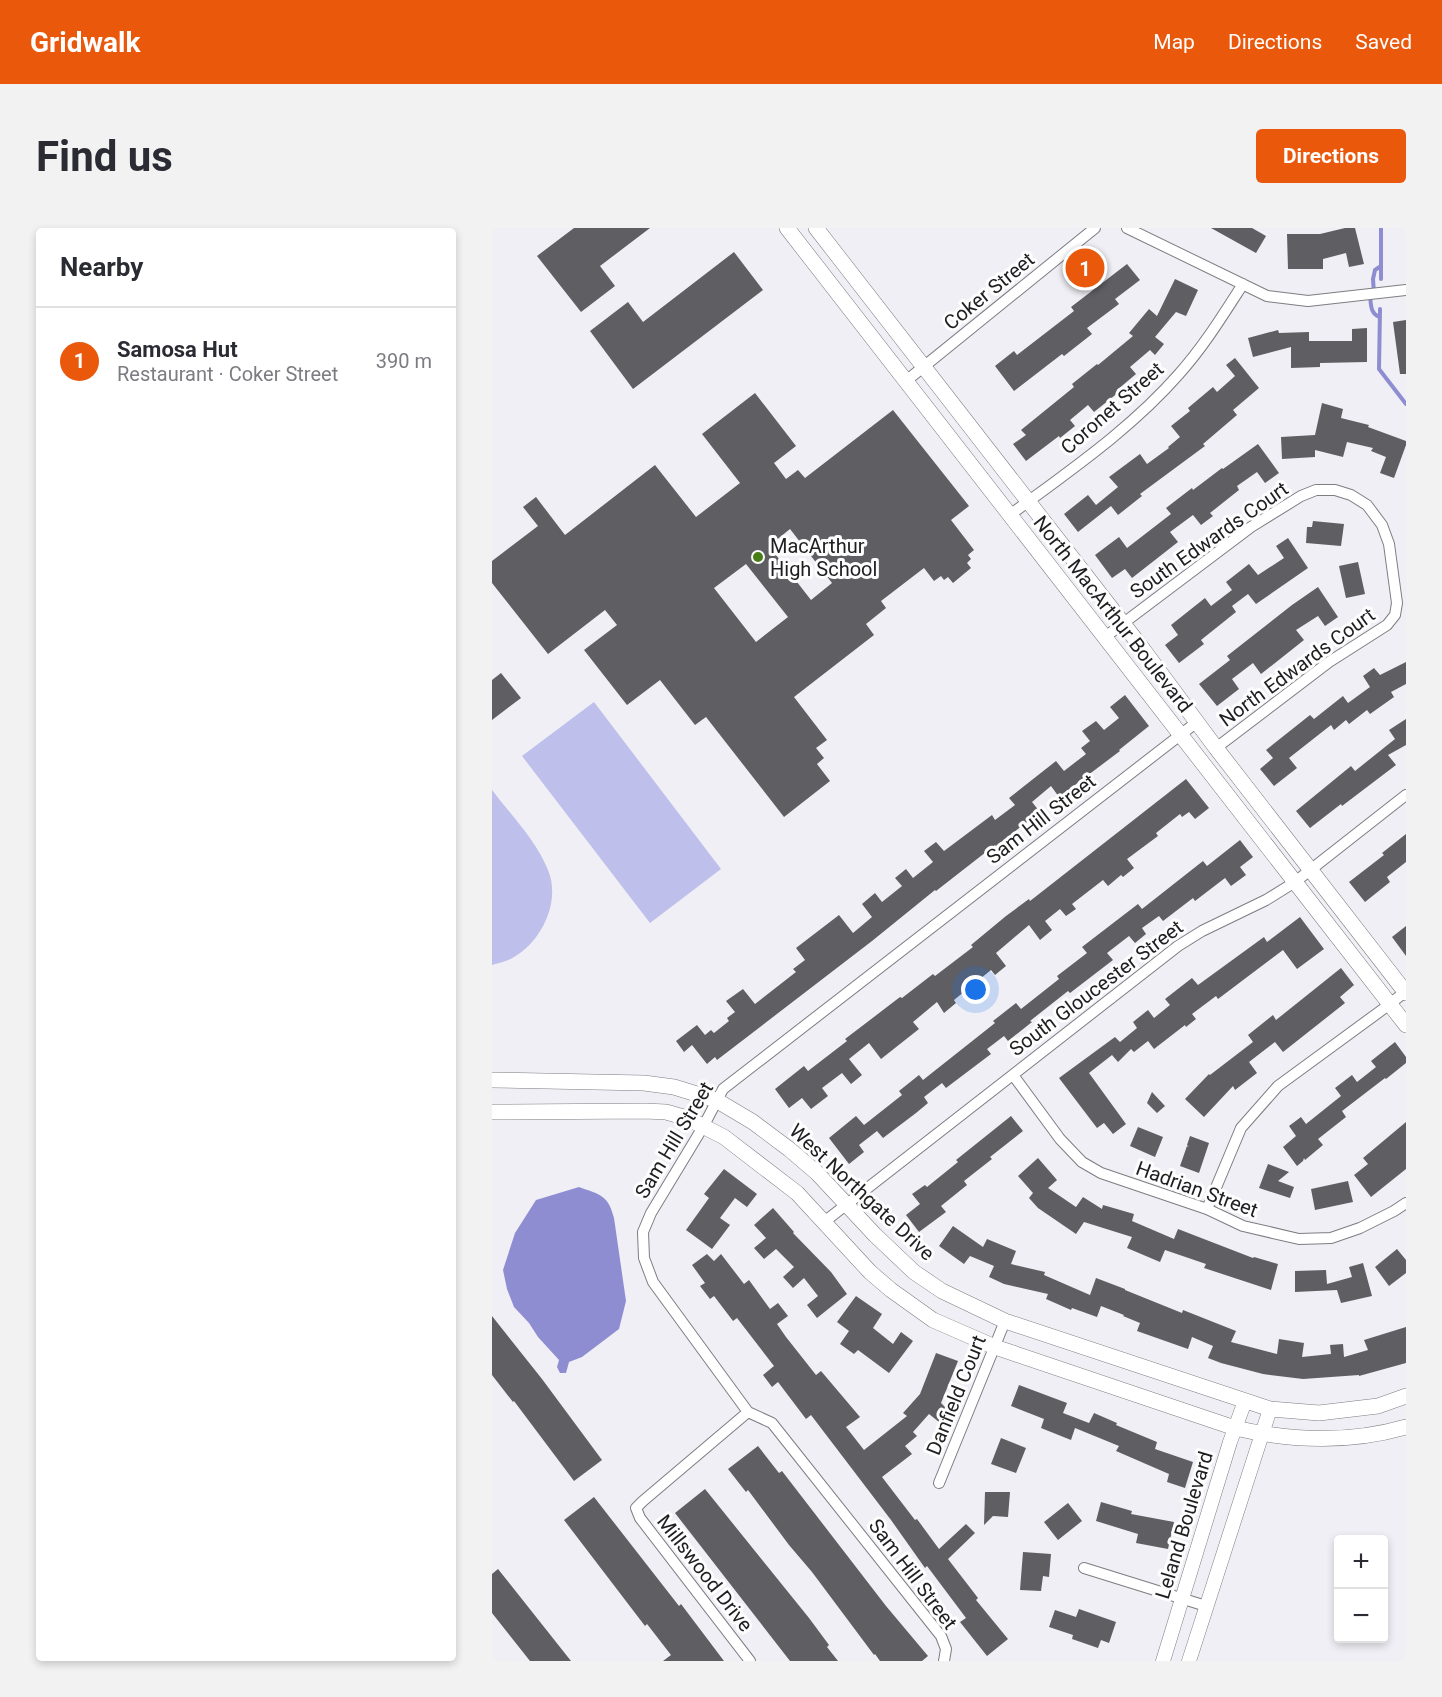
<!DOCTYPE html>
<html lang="en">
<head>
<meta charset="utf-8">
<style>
	body { margin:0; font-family:Roboto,sans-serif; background:#f2f2f3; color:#2b2b33 }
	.controls { position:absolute; right:18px; bottom:18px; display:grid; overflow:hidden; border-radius:6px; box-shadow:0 3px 9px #0003 }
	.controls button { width:54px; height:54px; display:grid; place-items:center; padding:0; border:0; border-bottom:2px solid #e1e1e2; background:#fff; color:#2b2b33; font:30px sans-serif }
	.you { position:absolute; left:484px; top:762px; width:21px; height:21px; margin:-15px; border:4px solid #fff; border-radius:50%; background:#1a73e8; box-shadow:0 0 0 9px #1a73e833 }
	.badge { display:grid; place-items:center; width:39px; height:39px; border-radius:50%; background:#ea580c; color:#fff; font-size:20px; font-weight:700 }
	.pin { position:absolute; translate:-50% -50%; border:3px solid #fff; box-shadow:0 2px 6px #0006 }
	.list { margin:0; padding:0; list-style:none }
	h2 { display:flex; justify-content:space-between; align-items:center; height:78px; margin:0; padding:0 24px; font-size:26px }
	h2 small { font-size:20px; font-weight:400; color:#7c7c81 }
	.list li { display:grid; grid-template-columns:39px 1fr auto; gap:18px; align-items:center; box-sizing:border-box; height:108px; padding:0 24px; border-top:2px solid #e1e1e2 }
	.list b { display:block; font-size:22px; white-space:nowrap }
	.list p { margin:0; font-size:20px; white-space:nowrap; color:#7c7c81 }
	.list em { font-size:20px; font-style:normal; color:#7c7c81 }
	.map { position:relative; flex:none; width:914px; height:1433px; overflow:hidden; border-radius:6px }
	header { display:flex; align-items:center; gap:36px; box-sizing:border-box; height:84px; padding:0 30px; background:#ea580c; color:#fff }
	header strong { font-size:28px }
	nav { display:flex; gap:33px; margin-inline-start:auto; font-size:21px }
	.intro { display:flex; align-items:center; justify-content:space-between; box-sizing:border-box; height:144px; padding:0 36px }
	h1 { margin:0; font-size:42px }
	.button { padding:15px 27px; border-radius:6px; background:#ea580c; color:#fff; font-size:21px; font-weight:700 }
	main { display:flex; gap:36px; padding:0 36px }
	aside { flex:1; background:#fff; border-radius:6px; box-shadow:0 3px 9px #0003 }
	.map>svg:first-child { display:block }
	.green { fill:#bfbfeb }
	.water { fill:#8f8dd1 }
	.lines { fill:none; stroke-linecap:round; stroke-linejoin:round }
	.stream { stroke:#8f8dd1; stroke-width:4 }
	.building { fill:#5e5e63; fill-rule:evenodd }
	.minor-casing { stroke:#7d7d82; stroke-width:12 }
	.tertiary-casing { stroke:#7d7d82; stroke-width:15 }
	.secondary-casing { stroke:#7d7d82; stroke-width:16 }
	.minor { stroke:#fff; stroke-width:10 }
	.tertiary { stroke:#fff; stroke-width:14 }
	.secondary { stroke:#fff; stroke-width:15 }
	.poi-dot { fill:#467e15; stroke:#fdfdfe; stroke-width:2 }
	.labels { text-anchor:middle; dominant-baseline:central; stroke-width:6; stroke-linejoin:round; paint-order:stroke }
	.street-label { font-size:20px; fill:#1e1e20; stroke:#fdfdfe }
	.poi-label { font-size:20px; fill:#1e1e20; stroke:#fdfdfe; text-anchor:start }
</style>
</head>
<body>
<header>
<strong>Gridwalk</strong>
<nav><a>Map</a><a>Directions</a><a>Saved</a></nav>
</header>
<div class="intro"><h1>Find us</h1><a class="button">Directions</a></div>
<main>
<aside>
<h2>Nearby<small></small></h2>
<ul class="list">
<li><span class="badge">1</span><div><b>Samosa Hut</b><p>Restaurant · Coker Street</p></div><em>390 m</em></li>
</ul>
</aside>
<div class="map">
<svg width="914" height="1433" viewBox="0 0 914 1433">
	<rect width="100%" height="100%" fill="#efeff5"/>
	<path class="green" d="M102,474L229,641L158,695L30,528Z
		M0,562C19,587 44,612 56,642C69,673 50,713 22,729C16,733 7,735 0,737Z"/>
	<path class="water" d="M87,959C109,967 116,967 122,990L134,1073L127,1101L90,1129L77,1134L74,1145H68L65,1139L67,1132L46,1109L37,1095L22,1079L15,1061L11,1042L23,1005L44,972Z"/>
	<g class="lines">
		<path class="stream" d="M889,51V0
			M882,66L881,51L883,42L889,38
			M878,67C879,76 878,86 888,89
			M888,81L887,141L914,176"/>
	</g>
	<path class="building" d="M82,0H158L108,38L123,58L89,84L45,28Z
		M719,0H760L774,8L764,25Z
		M853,0H863L872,36L857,39L854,25L831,31V41H796L795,6H828Z
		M242,24L271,62L141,161L98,103L136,74L151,94Z
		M635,36L648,52L623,71L627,76L595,100L600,106L572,128L570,126L522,163L503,138L522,123L525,127L582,83L579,79Z
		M683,51L706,62L694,88L684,84L663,109L672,116L663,127L658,122L638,139L644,146L625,162L627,164L602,184L596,177L578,192L583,198L568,210L567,208L534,233L521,216L534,207L529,202L582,159L580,156L605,136L606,137L641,108L637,105L657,81L665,88Z
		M914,92V146H908L901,94Z
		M875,100V134L828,135V139L799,140V119L761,129L756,110L786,102L787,105L817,104V113H860V101Z
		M743,130L767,160L741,182L745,187L711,216L713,218L648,266L650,268L626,287L619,278L586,304L572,286L596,267L604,277L626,259L617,249L648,226L655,236L677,220L676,219L688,209L679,198L698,183L696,180L721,159L725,164L743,148L734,137Z
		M263,165L304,218L282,235L294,251L306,242L313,250L401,182L477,278L459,292L482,322L476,327L479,331L475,335L479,340L461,355L456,349L452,352L449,348L442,353L432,340L389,373L394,380L374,396L382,407L302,469L335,512L324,520L332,530L325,536L338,553L292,589L214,489L203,497L168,452L135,477L92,422L125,397L113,382L56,426L0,355V333L46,298L31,279L44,269L73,307L163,237L204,289L248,255L210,206ZM298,301L340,355L319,372L277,318ZM254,336L296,389L264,414L222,360Z
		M830,175L851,181L849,190L877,197L876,199L914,213V217L902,250L888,245L894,229L879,223L881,220L855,214L851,229L823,222V229L790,231L789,209L823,207Z
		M766,216L787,245L773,255L765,244L745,258L747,262L718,285L721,288L709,297L701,287L678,304L686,314L640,350L633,341L620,350L603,327L627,309L635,320L679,286L674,280L700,260L701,262L730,240L731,241Z
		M821,293L852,296L849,318L814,315L815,299H820Z
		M796,310L816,340L764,376L756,366L740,378L744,384L709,412L712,416L687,435L673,417L686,407L679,397L713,370L719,378L740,362L734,354L757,336L766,347L792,330L784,318Z
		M866,334L873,366L854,370L847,338Z
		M826,359L846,389L833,398L826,388L804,402L812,412L769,446L761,435L740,451L747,461L725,478L707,456L738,432L735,428L800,377Z
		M914,434V456L899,464L902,469L878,486L875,482L857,496L854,492L842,502L839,497L797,530L805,540L782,558L768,541L781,530L774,522L818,487L822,491L851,468L856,475L878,459L871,448L882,440L888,447Z
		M9,445L29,470L0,492V452Z
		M633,467L657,498L627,522L628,523L567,569L559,558L540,574L548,584L504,618L503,617L444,663L443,662L380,713L225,832L223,829L215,836L200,817L192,824L184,813L205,797L213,807L219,802L222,805L237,793L235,790L243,784L234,773L251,761L263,776L304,744L301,741L313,732L304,720L347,687L361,705L380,689L370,676L383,665L390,674L410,658L403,650L414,641L421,650L441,634L432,623L444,614L452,623L500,587L503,592L523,577L517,570L564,533L572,543L594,526L589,520L598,513L590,503L604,493L612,502L627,490L618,479Z
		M914,491V517L896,527L904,537L850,578L849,576L818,600L804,583L859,538L863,543L903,511L897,502Z
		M694,551L717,580L703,591L697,584L690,589L688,586L664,605L666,608L635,631L642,640L631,649L629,647L616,658L611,652L580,676L584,681L574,688L568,681L553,693L560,702L548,712L537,697L504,725L514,738L503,747L499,742L462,772L464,775L452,785L445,774L421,794L427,801L389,831L377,815L357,831L370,847L359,856L350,845L330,860L336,868L319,881L310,870L297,880L283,861L312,838L316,843L355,813L353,811L378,792L408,769L410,770L441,746L443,748L481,719L479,717L514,688L537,671L538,673Z
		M914,606V634L895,649L898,654L873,674L857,654L892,627L890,625Z
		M748,612L761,629L748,639L754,647L739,658L733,650L703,673L701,670L671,693L667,688L650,700L654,706L643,715L637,708L615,725L621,732L578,765L576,763L538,793L540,794L516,813L512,808L495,821L499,826L454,860L450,855L432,869L436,875L424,885L391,910L385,903L367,917L372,924L357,936L337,910L364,888L372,897L410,867L407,863L427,847L431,852L503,795L501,793L524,775L529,781L567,751L565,748L595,725L590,719L616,699L646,676L650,681L711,633L715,638Z
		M808,689L832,721L805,741L791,722L726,771L724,768L700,786L704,791L694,799L693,797L662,821L656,813L642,824L639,821L626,834L620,827L597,845L634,896L621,906L612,895L605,900L567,850L623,809L628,814L645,800L641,794L656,782L662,790L678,777L673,771L700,750L706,757L772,709L775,714Z
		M914,698V728L900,709Z
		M849,740L862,757L848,769L853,775L791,824L783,814L757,834L765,845L743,862L741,858L712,889L693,871L717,846L718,847L761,814L756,807L781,787L784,792Z
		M903,814L914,829V835L894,851L893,850L850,883L854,889L826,911L831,917L813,932L812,930L811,933L805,938L791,919L804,908L797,898L809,889L814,896L849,868L843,860L860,847L865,854L884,839L879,833Z
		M660,864L673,878L665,885L655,875Z
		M519,888L531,903L498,929L500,931L472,953L475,957L449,978L454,984L427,1004L414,987L428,976L420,966L433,957L435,959L466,934L464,932Z
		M914,894V941L879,969L862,947L876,936L871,930Z
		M646,899L671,909L663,929L638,918Z
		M698,908L717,915L707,945L688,938L695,918L697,919L695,917Z
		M546,930L565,952L556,960L584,979L591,969L610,981L611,977L642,986L640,993L682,1011L686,1001L761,1030L762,1029L786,1036L779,1062L712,1040L714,1036L673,1022L668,1034L635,1020L640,1009L592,994L584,1006L546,980L537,970L541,965L526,948Z
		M776,936L797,944L786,953L802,959L798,970L767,960Z
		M232,941L265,966L255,979L243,970L228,990L238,997L220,1021L194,1002L217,970L212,966Z
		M856,953L861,974L823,982L819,961Z
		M281,980L302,1004L301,1005L339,1044L355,1066L325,1090L315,1077L326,1068L312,1050L301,1060L291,1049L302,1039L284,1021L272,1031L262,1020L274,1010L262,997Z
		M461,998L491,1019L495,1011L524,1023L519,1036L553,1044L552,1047L598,1067L604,1050L633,1061V1062L690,1085L691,1082L744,1103L739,1114L785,1126L787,1111L812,1115L810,1129L839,1126L838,1117L851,1116L852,1129L876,1122L872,1112L914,1099V1135L867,1148V1147L811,1151L771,1146L729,1135L716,1130L721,1118L700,1109L696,1121L645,1103L648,1095L631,1088L632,1087L609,1078L605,1089L580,1080L579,1082L554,1071L556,1066L512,1056L497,1049L502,1038L478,1028L472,1036L447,1018Z
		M905,1021L914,1032V1045L897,1058L883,1039Z
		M215,1026L222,1033L229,1026L252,1056L257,1052L278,1081L286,1075L296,1088L285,1096L294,1109L324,1147L329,1143L368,1189L354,1199L372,1222L415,1188L411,1185L428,1166L444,1125L466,1133L449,1175L457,1183L447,1194L437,1186L421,1204L425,1208L413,1218L420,1226L390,1249L423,1292L425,1291L447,1321L474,1296L483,1305L456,1331L486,1370L484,1372L516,1411L495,1428L468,1394L474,1390L435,1338L433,1340L399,1292L319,1187L314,1191L286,1154L280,1159L271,1147L282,1138L245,1090L241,1093L222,1068L218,1071L208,1058L213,1055L200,1037Z
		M871,1035L880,1068L849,1075L845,1062L803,1064V1043L834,1042L835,1056L860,1049L857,1039Z
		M364,1068L390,1086L381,1100L401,1116L409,1104L421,1113L397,1145L366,1122L362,1126L348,1116L357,1103L345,1094Z
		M0,1088L50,1151L110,1232L82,1253L22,1173L21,1174L0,1147Z
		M527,1157L575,1175L571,1185L597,1195L602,1185L625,1195L624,1197L665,1214L663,1221L701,1234L693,1260L675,1254L677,1246L624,1223L627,1218L583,1200L579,1212L549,1200L552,1191L519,1178Z
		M509,1210L534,1220L524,1245L499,1236Z
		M266,1218L287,1245L290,1243L394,1378L436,1428L430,1433H388L383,1426L382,1427L320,1344L297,1317L256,1262L254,1264L236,1241Z
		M213,1261L317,1390L337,1417L335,1419L346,1433H298L183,1285Z
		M493,1264H518L516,1289L501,1288L492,1297Z
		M102,1269L187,1378L189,1376L232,1433H171L179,1427L155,1396L153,1398L72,1292Z
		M609,1274L640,1283L639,1286L682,1294L676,1321L644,1315L646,1306L604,1293Z
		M576,1275L590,1293L566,1312L552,1294Z
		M531,1324L559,1326L557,1349L551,1348L549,1363L528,1362Z
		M6,1341L79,1433H38L0,1385V1346Z
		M587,1381L624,1394L617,1415L609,1412L606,1420L580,1411L581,1407L557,1399L563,1382L584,1389Z"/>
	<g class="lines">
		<defs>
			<path id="minor" d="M635,0L775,68L816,73L914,62
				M414,153L603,0
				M518,287C577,243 639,201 687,146C712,118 731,87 751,56
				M613,409L759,299L809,268L824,262H843L859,267L875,277L890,297L897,316L905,375L903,387L895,397L837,434L724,520
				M521,847L568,911L590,934L609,945L715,981L751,998L807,1011L839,1010L868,1000L902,983L914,975
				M715,981L749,900L786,858L898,776L914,763
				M332,994L686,718L710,703L774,672L803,654L914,567
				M256,1184L151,1273L144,1280L148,1290L258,1433
				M447,1255L513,1093
				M592,1340L714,1378
				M452,1433L454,1421L449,1408L280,1195L256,1184L161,1054L152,1030L151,1004L159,985L211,899L231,861L705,494"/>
			<path id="tertiary" d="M671,1433L738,1214L753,1173
				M697,1433L778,1181"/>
			<path id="secondary" d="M295,0L914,797
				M324,0L647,416L724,520L914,765
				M0,852L152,855L182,859L224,872L261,894L297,921L325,945L383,1007L422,1044L450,1063L513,1093L778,1181L827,1185L886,1178L914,1168
				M0,884L153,883L174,884L195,890L232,909L305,965L378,1044L399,1062L441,1092L503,1119L743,1200C799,1213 859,1215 914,1199"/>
		</defs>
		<use href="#minor" class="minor-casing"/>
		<use href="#tertiary" class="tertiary-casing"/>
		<use href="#secondary" class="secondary-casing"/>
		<use href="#minor" class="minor"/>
		<use href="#tertiary" class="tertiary"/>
		<use href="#secondary" class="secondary"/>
	</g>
	<circle class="poi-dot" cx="266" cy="329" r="6"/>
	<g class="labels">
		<g class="street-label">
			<text transform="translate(497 63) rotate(-39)">Coker Street</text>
			<text transform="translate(620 180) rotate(-41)">Coronet Street</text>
			<text transform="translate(717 312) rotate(-35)">South Edwards Court</text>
			<text transform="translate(621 386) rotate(52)">North MacArthur Boulevard</text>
			<text transform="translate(805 439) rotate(-36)">North Edwards Court</text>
			<text transform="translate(549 591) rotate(-38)">Sam Hill Street</text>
			<text transform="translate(604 760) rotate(-37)">South Gloucester Street</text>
			<text transform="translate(182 912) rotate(-59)">Sam Hill Street</text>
			<text transform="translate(705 961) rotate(20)">Hadrian Street</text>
			<text transform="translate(370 964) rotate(43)">West Northgate Drive</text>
			<text transform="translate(464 1167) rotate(-68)">Danfield Court</text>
			<text transform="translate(692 1297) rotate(-73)">Leland Boulevard</text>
			<text transform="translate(213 1345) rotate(52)">Millswood Drive</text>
			<text transform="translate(421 1346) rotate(53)">Sam Hill Street</text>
		</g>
		<g class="poi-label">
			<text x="278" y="318">MacArthur<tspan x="278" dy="23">High School</tspan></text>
		</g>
	</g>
</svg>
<div class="controls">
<button>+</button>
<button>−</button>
</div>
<div class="you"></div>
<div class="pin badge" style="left:593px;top:40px">1</div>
</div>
</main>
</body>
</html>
